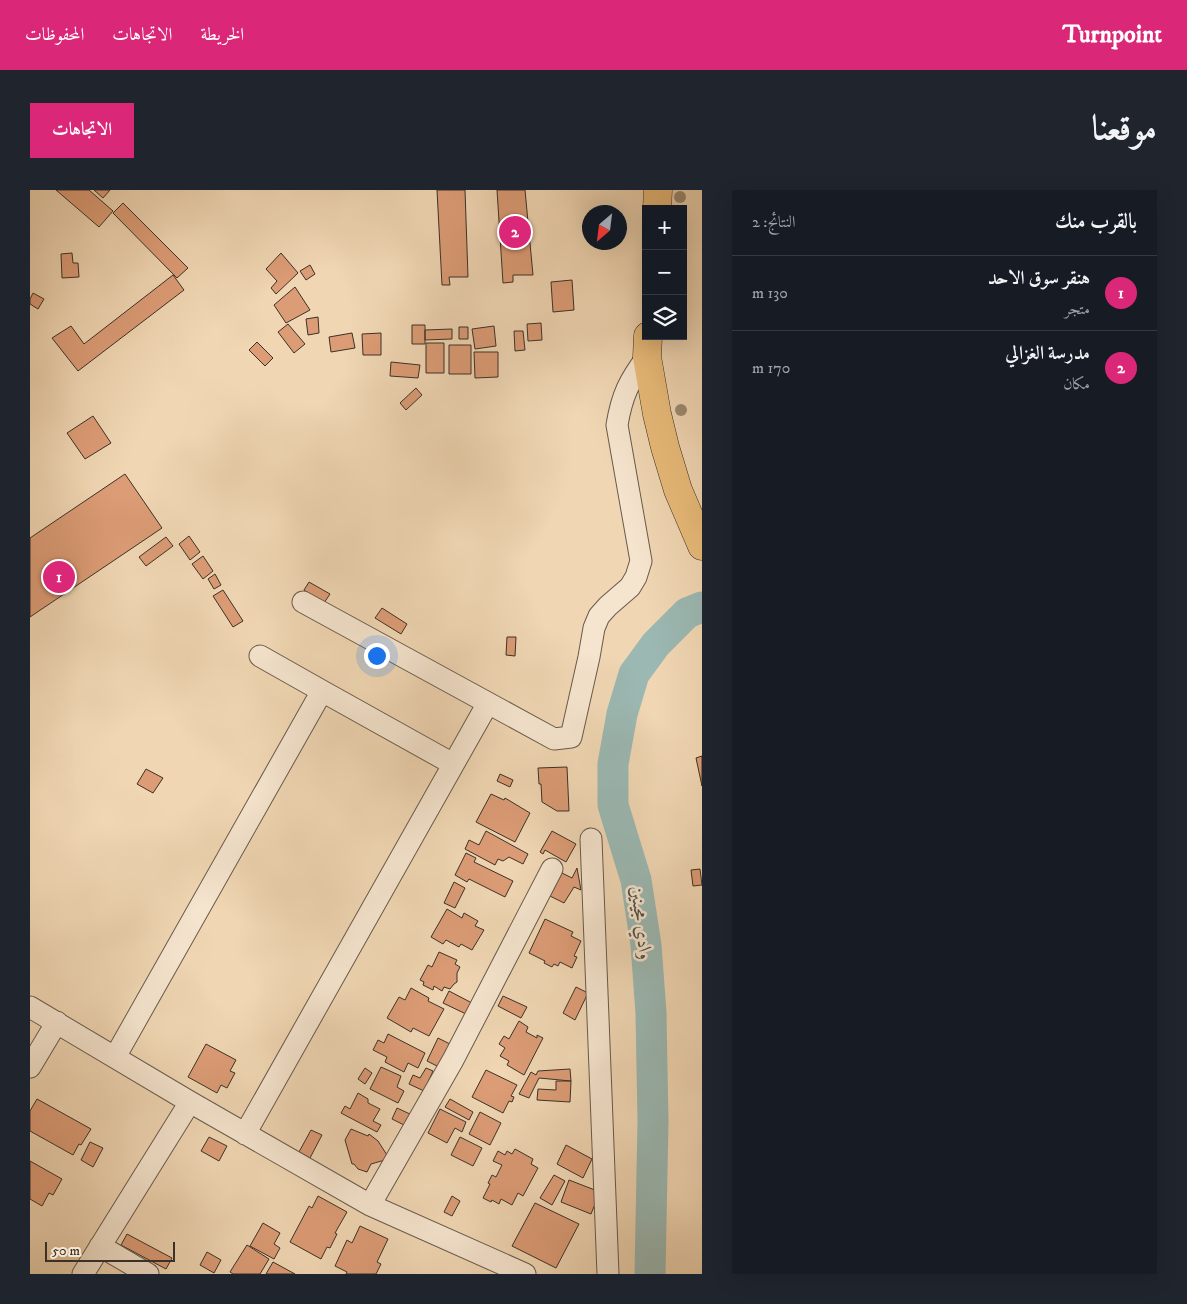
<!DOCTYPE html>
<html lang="ar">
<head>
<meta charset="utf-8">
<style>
	body { margin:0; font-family:"IM FELL DW Pica",Amiri,serif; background:#20242c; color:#f1f3f6; direction:rtl }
	.controls { position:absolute; right:15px; top:15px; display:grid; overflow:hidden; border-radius:0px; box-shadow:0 5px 20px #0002 }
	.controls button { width:45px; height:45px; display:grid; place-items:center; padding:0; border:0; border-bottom:1px solid #363941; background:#171b24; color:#f1f3f6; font:25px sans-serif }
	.compass { position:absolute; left:552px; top:15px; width:45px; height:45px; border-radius:50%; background:#171b24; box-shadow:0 5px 20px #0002; rotate:208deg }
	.scale { position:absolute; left:15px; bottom:12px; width:130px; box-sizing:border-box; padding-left:5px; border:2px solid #3b3128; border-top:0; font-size:14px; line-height:18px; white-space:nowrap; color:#3b3128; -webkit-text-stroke:4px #f5e4ce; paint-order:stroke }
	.you { position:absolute; left:346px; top:465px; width:18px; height:18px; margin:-12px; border:4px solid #fff; border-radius:50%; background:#1a73e8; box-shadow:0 0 0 8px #1a73e833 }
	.badge { display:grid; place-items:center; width:32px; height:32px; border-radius:50%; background:#db2777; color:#fff; font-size:16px; font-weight:700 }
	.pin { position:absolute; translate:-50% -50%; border:2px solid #fff; box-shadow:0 1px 5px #0006 }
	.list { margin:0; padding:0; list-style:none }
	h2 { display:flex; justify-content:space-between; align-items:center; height:65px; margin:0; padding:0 20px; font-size:21px }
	h2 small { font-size:16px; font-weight:400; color:#9ea1a6 }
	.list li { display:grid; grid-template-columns:32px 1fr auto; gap:15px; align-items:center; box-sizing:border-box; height:75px; padding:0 20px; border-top:1px solid #363941 }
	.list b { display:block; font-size:19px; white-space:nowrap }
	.list p { margin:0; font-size:16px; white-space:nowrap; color:#9ea1a6 }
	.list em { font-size:16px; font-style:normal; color:#9ea1a6 }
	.icon { flex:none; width:28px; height:28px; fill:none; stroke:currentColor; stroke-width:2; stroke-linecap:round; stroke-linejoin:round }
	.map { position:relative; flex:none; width:672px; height:1084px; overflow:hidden; direction:ltr; border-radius:0px }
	header { display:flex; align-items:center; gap:30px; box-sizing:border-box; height:70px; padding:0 25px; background:#db2777; color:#fff }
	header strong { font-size:24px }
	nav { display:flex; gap:28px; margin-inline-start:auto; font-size:18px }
	.intro { display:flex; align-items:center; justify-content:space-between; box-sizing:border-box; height:120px; padding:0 30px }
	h1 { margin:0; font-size:35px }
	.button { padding:12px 22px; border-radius:0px; background:#db2777; color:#fff; font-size:18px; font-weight:700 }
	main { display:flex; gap:30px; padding:0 30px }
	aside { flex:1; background:#171b24; border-radius:0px; box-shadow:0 5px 20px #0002 }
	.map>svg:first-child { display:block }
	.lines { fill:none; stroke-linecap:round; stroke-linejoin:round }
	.river { stroke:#9bb8b2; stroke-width:31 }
	.building { fill:#dc9c76; stroke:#3b3128 }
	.minor-casing { stroke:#685a4b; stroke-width:23 }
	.primary-casing { stroke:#3b3128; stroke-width:29 }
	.minor { stroke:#f5e4ce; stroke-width:21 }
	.primary { stroke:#e8bb7a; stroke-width:28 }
	.tree { fill:#9b8b72 }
	.labels { text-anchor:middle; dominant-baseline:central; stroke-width:5; stroke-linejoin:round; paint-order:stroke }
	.water-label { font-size:19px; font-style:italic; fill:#4e4c44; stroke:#f5e4ce }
</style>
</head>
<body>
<header>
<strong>Turnpoint</strong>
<nav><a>الخريطة</a><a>الاتجاهات</a><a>المحفوظات</a></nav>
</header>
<div class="intro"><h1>موقعنا</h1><a class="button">الاتجاهات</a></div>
<main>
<aside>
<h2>بالقرب منك<small>النتائج: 2</small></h2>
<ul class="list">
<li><span class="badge">1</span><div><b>هنقر سوق الاحد</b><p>متجر</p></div><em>130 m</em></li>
<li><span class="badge">2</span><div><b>مدرسة الغزالي</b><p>مكان</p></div><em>170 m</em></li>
</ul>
</aside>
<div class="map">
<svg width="672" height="1084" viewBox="0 0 672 1084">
	<rect width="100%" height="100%" fill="#f0d6b3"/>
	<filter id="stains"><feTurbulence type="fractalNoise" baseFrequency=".004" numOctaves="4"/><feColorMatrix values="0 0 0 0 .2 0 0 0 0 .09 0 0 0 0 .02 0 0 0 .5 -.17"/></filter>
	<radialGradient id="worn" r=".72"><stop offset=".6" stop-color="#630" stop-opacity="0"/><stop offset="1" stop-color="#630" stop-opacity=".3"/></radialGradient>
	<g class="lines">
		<path class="river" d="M620,1084L623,931L621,823L616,755L606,690L583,615V574L592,524L604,484L626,454L657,423L672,417"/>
	</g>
	<path class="building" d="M26,0H59L83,21L69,37Z
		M64,0H80L73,8Z
		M407,0H435L438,87H419L420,95H412Z
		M467,0H495L503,85H483V92L473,93Z
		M93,13L158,78L147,88L83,23Z
		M42,63L43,73H48L49,87L32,88L31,64Z
		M251,63L268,83L246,104L241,98L247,91L236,79Z
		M280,75L285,84L276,90L270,81Z
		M143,85L154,100L48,181L22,148L41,136L54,154Z
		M542,90L544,120L523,122L521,92Z
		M265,97L280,120L256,133L244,115Z
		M3,103L14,109L8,119L0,114V109Z
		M288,127L289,143L278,145L276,129Z
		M511,133L512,150L498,151L497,134Z
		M258,134L275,154L264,163L248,142Z
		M382,135H395V154H382Z
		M464,136L466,156L445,159L442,139Z
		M429,137H438V149H429Z
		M422,139V149L395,150V140Z
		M484,141H493L495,160L485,161Z
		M322,143L325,158L301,162L299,147Z
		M351,143V165H333L332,144Z
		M227,152L243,168L235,176L219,160Z
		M396,153H414V183H396Z
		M419,155H441V184H419Z
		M444,162H468V187L445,188Z
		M361,172L390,175L388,188L360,186Z
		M386,198L392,205L376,220L370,213Z
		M63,226L81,253L55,269L37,243Z
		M95,284L132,338L0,427V348Z
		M159,346L170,362L160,370L149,354Z
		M136,347L143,356L116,376L109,367Z
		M173,366L183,381L173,389L162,374Z
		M185,384L191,395L184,399L178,389Z
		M279,392L300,404L294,413L274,400Z
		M193,400L213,431L203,437L183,406Z
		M352,418L377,434L371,444L345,428Z
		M477,447H486L485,466L476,465Z
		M672,566V596L666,568Z
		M537,577L539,621H527L512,612L511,594H509L508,578Z
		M116,579L133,588L123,603L107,594Z
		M470,584L483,590L480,597L467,591Z
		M461,604L474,610L475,608L500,623L485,652L446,632Z
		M456,641L498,664L493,674L479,667L473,671L468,669L465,675L435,659L439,650L449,655Z
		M522,641L546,654L536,672L515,660L513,664L510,662Z
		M436,663L446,668L444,672L483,691L475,707L439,689L437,692L425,685Z
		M547,678L551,700L544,697L534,713L520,706L532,683L542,688Z
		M670,679L672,695L663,696L661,680Z
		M424,692L435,698L425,718L414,713Z
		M417,719L432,728L434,723L448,731L445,736L454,740L442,760L431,754L429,757L416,750L413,754L401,747Z
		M515,729L543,742L541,746L551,751L544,766L547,767L542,778L530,772L528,776L524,774L522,777L514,773L515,771L499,763Z
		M409,762L427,770L425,774L430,777L427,783V792L424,794L420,799L414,797L412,801L404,796L403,800L393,795L394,792L390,790L398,775L402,777Z
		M546,797L558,803L545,830L533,823Z
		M381,798L399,808L398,811L414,819L399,846L383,838L381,842L357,828L369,807L375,810Z
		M419,801L442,813L436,824L413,813Z
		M473,806L497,817L491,828L468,816Z
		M489,831L498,837L496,842L507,848V845L513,848L494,885L477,875L479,871L470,866L475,858L469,854L474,846L479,849Z
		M358,844L395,863L388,878L378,873L374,882L355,872L357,867L343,860L348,850L354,853Z
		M408,848L420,854L409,877L397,871Z
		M176,854L206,870L200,881L205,883L197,898L191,895L187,903L158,887Z
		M351,877L371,886L367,897L374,901L368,913L340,899Z
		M335,878L342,883L335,894L328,889Z
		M396,878L403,881L394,901L379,894L383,885L390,888Z
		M540,879L541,891L509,888L499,908L489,904L501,882L506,885L508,881Z
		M456,880L487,895L481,906L484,907L482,912L479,911L473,923L442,907Z
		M526,891H541L540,912L507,910L508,899L526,900Z
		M328,903L338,909V913L350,919L343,931L351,935L347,942L311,923L315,916L320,919Z
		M7,909L61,939L51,955L49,954L43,965L0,941V921Z
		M420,909L443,922L439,930L415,917Z
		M367,918L380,924L374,935L362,929Z
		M410,919L436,932L432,942L425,938L417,953L398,943Z
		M450,922L471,933L460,955L439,944Z
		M321,939L338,946L339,944L348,951L357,965L355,970L341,974L337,982L328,979L324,974H322L315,950Z
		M281,940L292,945L280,968L269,962Z
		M179,947L197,956L189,971L171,961Z
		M430,947L452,958L443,976L421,965Z
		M60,952L73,958L63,977L51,970Z
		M536,955L562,969L553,988L527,974Z
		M485,959L503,969L501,974L508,978L493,1006L488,1003L482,1015L471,1009L469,1014L462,1010L461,1012L453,1008L460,994L458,993L462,985L466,987L472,975L463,971L468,961L475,965L477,961L482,964Z
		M0,971L32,989L23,1005L19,1003L12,1016L0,1009Z
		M524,985L535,991L522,1015L510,1008Z
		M539,990L570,1002L561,1024L531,1012Z
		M288,1006L317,1022L305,1043L307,1044L300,1058L297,1057L291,1069L260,1052L279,1016L282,1018Z
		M422,1006L430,1011L422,1026L414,1022Z
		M505,1013L549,1034L526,1078L482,1056Z
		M233,1033L250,1043L244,1054L250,1058L244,1069L220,1056Z
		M330,1036L358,1049L347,1072L351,1074L346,1084H316L317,1082L305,1076L317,1050L322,1053Z
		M97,1044L142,1068L136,1079L91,1055Z
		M217,1055L239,1069L230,1084H203L200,1082Z
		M177,1062L191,1070L184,1083L170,1075Z
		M243,1072L265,1084H236Z"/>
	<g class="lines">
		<defs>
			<path id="minor" d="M273,412L524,549L541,547L559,467L564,438L569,426L578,416L600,397L606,387L611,371L587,235C592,205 599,191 617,167
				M230,466L292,501
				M561,649L578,1084
				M0,817L160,912L340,1015L495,1084
				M85,867L292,501L423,574
				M0,877L27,832
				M215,944L458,513
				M340,1015L423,870L522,679
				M70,1056L118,1084
				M53,1084L160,912"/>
			<path id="primary" d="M627,19L628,0
				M618,146L617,167L627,224L635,257L648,300L672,356"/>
		</defs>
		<use href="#minor" class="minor-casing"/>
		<use href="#primary" class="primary-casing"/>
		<use href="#minor" class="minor"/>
		<use href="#primary" class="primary"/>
	</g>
	<g class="tree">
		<circle cx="650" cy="7" r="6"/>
		<circle cx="651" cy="220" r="6"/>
	</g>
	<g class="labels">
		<g class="water-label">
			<text transform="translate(611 733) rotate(83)">وادي مجينين</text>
		</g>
	</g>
	<rect width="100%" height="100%" filter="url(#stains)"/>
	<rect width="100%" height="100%" fill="url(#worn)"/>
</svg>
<div class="controls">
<button>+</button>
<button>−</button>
<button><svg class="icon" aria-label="layers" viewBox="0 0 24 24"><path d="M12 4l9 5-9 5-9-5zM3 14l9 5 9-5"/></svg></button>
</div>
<svg class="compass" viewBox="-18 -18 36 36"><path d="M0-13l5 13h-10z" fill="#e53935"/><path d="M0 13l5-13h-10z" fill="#9ea1a6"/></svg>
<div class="scale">50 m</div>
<div class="you"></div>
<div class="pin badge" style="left:29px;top:387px">1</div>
<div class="pin badge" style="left:485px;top:42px">2</div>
</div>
</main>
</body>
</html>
